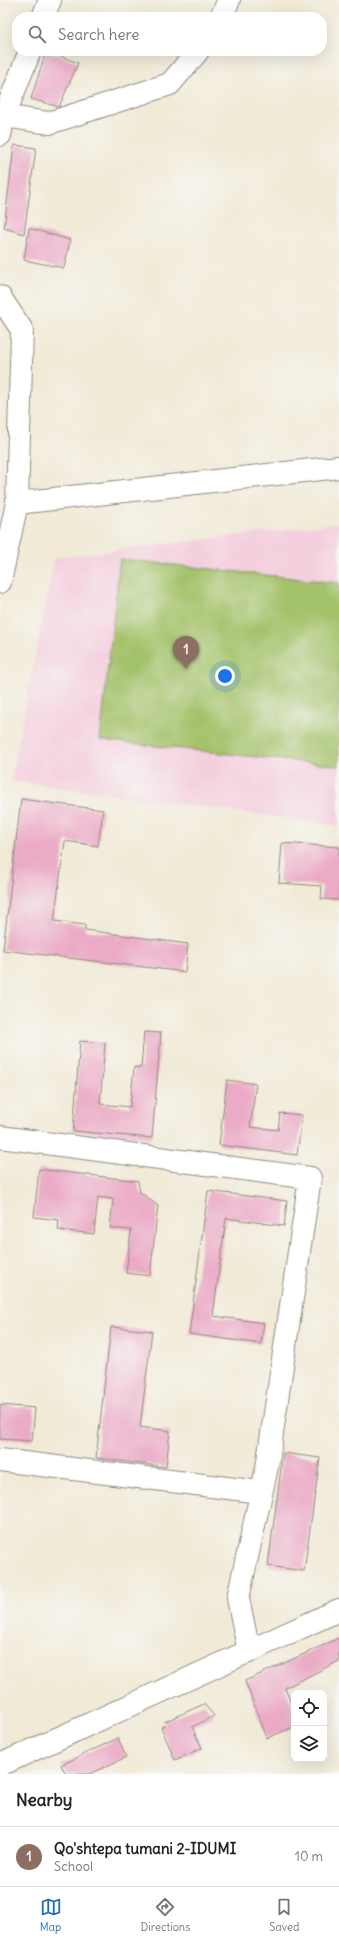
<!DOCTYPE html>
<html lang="en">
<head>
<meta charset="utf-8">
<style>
	body { margin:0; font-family:Delius,sans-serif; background:#f6f6f6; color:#222 }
	.controls { position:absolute; right:12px; bottom:12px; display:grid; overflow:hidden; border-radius:8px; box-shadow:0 4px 16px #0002 }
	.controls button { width:36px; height:36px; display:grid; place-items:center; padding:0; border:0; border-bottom:1px solid #e0e0e0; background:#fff; color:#222; font:20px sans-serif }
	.you { position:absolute; left:225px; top:676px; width:14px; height:14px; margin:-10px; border:3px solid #fff; border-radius:50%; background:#1a73e8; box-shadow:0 0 0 6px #1a73e833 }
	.badge { display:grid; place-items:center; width:26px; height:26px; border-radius:50%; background:#1f6fb2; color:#fff; font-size:13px; font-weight:700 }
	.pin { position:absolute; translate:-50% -33px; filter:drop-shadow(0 1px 2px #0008) }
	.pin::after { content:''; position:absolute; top:21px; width:14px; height:12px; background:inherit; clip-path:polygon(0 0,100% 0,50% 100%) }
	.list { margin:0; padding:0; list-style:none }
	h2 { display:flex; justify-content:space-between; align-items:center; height:52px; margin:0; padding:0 16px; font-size:17px }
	h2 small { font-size:13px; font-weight:400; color:#767676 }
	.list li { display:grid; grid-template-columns:26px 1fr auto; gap:12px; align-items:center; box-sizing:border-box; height:60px; padding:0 16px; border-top:1px solid #e0e0e0 }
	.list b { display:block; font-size:15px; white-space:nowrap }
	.list p { margin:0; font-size:13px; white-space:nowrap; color:#767676 }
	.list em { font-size:13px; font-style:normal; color:#767676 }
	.icon { flex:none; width:22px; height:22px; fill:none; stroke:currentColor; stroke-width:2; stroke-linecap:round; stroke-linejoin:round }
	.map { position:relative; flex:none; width:339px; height:1774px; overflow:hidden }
	.search { position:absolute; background:#fff; box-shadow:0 4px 16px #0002; left:12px; right:12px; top:12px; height:44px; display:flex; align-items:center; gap:10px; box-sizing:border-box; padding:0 14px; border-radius:16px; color:#767676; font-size:15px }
	.sheet { height:112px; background:#fff }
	nav { display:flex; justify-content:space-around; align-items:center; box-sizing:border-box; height:56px; border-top:1px solid #e0e0e0; background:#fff; font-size:11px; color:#767676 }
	nav a { display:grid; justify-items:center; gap:2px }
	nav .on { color:#1f6fb2 }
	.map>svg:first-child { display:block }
	.built { fill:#f4cfde }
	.green { fill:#a4c26a; stroke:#68764a }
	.building { fill:#ebaac6 }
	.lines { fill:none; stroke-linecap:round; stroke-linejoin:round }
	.minor-casing { stroke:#8e8a81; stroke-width:24 }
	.minor { stroke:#fff; stroke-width:22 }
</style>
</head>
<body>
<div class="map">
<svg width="339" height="1774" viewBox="0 0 339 1774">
	<rect width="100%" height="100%" fill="#f6f6f2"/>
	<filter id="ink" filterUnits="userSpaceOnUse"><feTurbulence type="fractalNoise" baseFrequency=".025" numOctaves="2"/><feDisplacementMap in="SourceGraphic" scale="8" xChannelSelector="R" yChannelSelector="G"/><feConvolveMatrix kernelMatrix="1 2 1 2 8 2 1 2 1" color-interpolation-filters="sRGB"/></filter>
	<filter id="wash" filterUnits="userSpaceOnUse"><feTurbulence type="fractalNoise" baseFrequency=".012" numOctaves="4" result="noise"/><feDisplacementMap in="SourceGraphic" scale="16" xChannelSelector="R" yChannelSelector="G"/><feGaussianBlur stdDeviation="0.9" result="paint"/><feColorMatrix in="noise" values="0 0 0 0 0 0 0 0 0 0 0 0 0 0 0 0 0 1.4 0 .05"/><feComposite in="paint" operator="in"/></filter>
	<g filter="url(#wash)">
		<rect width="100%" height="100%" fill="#f1ead7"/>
		<path class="built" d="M339,523V826L11,781L54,558Z"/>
		<path class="green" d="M120,559L339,583V766L100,740Z"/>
		<g id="blocks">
			<path class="building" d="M46,51L78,63L59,107L31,99Z
				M14,145L36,148L24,234L4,228Z
				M29,228L70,240L64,268L24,260Z
				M21,799L103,810L98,846L65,841L54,921L85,925V930L188,944L185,972L3,950Z
				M282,843L339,847V900L321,899L322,886L279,883Z
				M144,1032L161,1033L152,1138L73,1131L80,1041L105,1043L100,1104L130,1107L134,1067L141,1068Z
				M227,1080L256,1084L250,1127L278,1130L280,1113L302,1115L297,1155L219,1145Z
				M39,1169L138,1181L140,1192L158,1206L150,1276L126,1273L131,1230L110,1228L113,1199L98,1197L94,1234L58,1230L59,1220L34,1217Z
				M208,1191L287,1201L284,1226L226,1218L213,1316L264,1323L261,1344L189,1334Z
				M111,1327L152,1331L140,1427L170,1431L166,1467L96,1458Z
				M0,1405L35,1408L32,1441L0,1439Z
				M283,1453L320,1458L304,1571L268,1566Z
				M339,1638V1661L285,1688L294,1711V1727L267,1738L245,1681Z
				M204,1704L214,1716L192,1727L202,1748L175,1760L161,1727L165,1725L164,1722Z
				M118,1738L126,1757L90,1774H66L61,1765Z"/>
		</g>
	</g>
	<g filter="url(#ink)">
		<use href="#blocks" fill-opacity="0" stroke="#8e8a81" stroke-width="1"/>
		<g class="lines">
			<defs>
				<path id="minor" d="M43,17L50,0
					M221,17L229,0
					M4,116L49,123L170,84L198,51
					M0,135L4,116L30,51
					M0,297L22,330L17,503
					M0,582L17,503L339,467
					M0,1137L310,1178L267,1467L238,1598L249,1652
					M0,1460L261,1492
					M0,1765L339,1610"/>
			</defs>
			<use href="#minor" class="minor-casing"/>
			<use href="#minor" class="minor"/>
		</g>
	</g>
</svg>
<div class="controls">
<button><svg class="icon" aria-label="locate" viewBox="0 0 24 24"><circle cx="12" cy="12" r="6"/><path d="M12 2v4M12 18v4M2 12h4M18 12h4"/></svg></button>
<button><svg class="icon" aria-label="layers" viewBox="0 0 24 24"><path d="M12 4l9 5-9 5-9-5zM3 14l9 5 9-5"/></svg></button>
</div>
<div class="you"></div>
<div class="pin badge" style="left:186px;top:669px;background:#8d6e63">1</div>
<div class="search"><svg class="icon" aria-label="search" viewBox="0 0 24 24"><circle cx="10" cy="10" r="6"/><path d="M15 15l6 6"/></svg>Search here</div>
</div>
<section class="sheet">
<h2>Nearby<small></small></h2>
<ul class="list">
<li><span class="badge" style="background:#8d6e63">1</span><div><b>Qo'shtepa tumani 2-IDUMI</b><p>School</p></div><em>10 m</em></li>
</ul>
</section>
<nav>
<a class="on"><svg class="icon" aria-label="map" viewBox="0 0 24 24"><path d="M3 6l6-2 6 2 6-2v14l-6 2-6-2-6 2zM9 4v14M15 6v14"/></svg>Map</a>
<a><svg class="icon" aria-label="directions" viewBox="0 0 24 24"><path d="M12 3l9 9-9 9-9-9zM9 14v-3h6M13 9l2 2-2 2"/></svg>Directions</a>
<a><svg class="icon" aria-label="saved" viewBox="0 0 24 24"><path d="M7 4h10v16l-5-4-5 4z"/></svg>Saved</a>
</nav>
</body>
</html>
